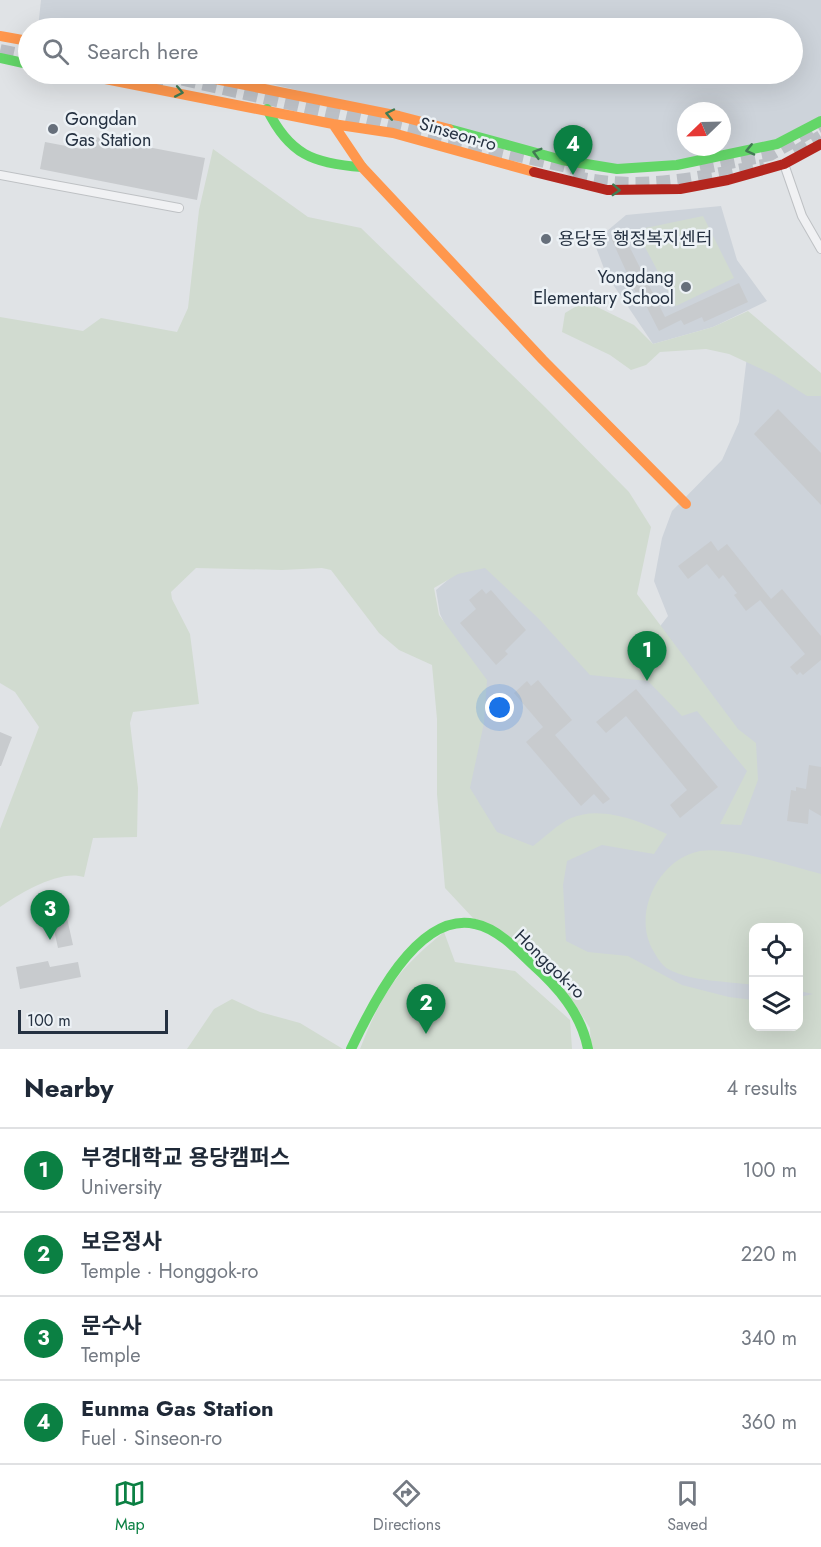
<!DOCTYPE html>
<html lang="en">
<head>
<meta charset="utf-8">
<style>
	body { margin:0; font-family:Jost,"Noto Sans KR",sans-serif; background:#f2f2f3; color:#1f2937 }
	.controls { position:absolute; right:18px; bottom:18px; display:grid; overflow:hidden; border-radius:12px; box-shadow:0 6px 24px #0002 }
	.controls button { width:54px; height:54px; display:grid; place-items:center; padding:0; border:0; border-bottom:2px solid #e0e1e3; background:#fff; color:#1f2937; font:30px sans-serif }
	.compass { position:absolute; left:677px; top:102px; width:54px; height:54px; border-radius:50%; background:#fff; box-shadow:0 6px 24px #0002; rotate:247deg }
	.scale { position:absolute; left:18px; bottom:15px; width:150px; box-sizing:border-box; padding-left:6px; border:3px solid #253141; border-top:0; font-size:16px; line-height:21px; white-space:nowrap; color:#253141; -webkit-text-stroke:4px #edf2f6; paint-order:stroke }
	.you { position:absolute; left:500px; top:708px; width:21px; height:21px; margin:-15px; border:4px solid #fff; border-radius:50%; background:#1a73e8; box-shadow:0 0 0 9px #1a73e833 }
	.badge { display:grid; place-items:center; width:39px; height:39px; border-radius:50%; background:#0b8043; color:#fff; font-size:20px; font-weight:700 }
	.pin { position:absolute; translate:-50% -50px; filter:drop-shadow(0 2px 3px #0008) }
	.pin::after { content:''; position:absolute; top:32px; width:21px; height:18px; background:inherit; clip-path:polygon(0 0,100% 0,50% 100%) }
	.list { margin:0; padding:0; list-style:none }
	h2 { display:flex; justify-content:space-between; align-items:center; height:78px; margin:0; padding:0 24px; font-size:26px }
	h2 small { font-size:20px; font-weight:400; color:#747a83 }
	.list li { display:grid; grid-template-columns:39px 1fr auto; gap:18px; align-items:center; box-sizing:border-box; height:84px; padding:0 24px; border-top:2px solid #e0e1e3 }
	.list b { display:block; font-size:22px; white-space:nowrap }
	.list p { margin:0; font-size:20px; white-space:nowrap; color:#747a83 }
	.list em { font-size:20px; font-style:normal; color:#747a83 }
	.icon { flex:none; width:33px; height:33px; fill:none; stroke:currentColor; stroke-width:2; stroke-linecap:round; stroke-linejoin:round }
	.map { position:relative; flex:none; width:821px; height:1049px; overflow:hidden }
	.search { position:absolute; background:#fff; box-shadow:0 6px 24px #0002; left:18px; right:18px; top:18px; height:66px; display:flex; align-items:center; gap:15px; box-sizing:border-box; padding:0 21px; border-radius:33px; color:#747a83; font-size:22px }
	.sheet { height:414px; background:#fff }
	nav { display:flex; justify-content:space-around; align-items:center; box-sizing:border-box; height:84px; border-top:2px solid #e0e1e3; background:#fff; font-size:16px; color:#747a83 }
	nav a { display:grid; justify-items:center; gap:3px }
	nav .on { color:#0b8043 }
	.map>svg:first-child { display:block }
	.built { fill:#cdd3da; fill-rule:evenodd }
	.green { fill:#d1dbd0 }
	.building { fill:#c8cbce }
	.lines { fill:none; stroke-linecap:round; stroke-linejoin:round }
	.highway-tunnel { stroke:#bbbfc5; stroke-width:14; stroke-dasharray:14 7; stroke-linecap:butt }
	.street-casing { stroke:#bec1c4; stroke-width:10 }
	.street { stroke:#f0f1f3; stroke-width:8 }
	.fast { stroke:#63d668; stroke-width:10 }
	.slow { stroke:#ff974d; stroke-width:10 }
	.jam { stroke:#b3261e; stroke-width:10 }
	.oneway { stroke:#417b53 }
	.poi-dot { fill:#666f7b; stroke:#edf2f6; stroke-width:2 }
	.labels { text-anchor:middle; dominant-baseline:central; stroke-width:5; stroke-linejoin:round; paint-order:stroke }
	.poi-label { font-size:18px; fill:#253141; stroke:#edf2f6; text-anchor:start }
	.street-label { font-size:18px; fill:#253141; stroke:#edf2f6 }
</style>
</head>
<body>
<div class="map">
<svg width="821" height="1049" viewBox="0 0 821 1049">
	<rect width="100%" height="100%" fill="#e0e3e6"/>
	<path class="built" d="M41,0H821V117L776,139L694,161L615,167L580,161L232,74H792V28H38ZM686,111H722V147H686Z
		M721,206L737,260L767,301L713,327L653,344L606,274L594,242L626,215Z
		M747,356L821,393V1012H799L798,927H754L753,1012L554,941L473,812L467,767L480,696L440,614L436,590L470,561L501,556L630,665L668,616L654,581L662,538L672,511L722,460L739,422Z"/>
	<path class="green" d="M213,149L308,217L361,228L545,407L629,492L651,527L637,594L738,729L756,743L758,780L741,825L720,824L747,771L697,711L682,716L648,681L590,675L538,618L485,568L458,574L434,588L439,615L487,680L484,723L470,788L497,832L533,846C545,837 558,824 571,818C601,805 640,821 667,834L654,854L602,845L567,861L563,885L566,941L588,952L628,956L682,985L729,997L753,1000L754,1026H798L799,997L813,994L799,991L798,927H754L753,985C728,981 692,982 668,969C663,966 657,958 654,952C631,915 658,859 700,851C731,846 789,866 821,874V1049H591L590,1028L572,1000L473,918L445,888L437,794V719L432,665L399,650L379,633L331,570L322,568L282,570L196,568L171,592L172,599L190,634L199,704L133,712L130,723L138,788L137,837L93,838L84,877C60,869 20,893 0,907V829L39,727L15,692L0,683V317L83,331L101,318L177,332L188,308L199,210Z
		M703,216L734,278L676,306L636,230Z
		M585,301L634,325L653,344L713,327L748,311L821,373V396H807L774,375L729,354L706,349L660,352L646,365L631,370L610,355L562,332L565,313Z
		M444,932L455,962L515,971L570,1020L572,1049H360C382,993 397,970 444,932Z
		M232,999L260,1012L300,1023L343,1049H187L214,1009Z"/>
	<path class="building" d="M85,135L205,158L197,200L40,169L45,142L82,149Z
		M620,234L623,239L625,238L665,317L739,283L748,302L704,322L702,317L684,325L681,320L659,331L639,292L636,293L611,238Z
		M778,409L821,453V505L754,434Z
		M711,541L718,551L727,544L771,599L782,589L821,636V660L803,675L800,672L797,675L790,667L805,654L760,600L746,611L734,595L737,593L723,575L719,579L707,564L688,579L678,566Z
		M482,589L486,594L491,590L526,630L505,651L508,654L496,665L460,623L476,609L469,600Z
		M538,680L572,720L555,735L610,799L603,804L594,794L581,806L526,742L543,727L514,693L527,681L531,686Z
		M636,689L718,787L680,818L670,805L687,790L626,716L606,733L596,722Z
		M0,732L12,737L1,766H0Z
		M809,765L821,767V816L809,809L808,824L787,821L791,790L796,791V787L806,789Z
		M46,898L47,907L34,908L33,900Z
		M67,918L73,945L58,948L52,921Z
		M48,961L50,967L78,962L81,977L20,989L16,967Z"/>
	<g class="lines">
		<path class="highway-tunnel" d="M0,51L28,57
			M108,74L167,86
			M162,74L589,171
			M795,153L821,137
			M700,168L770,154L821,125
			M573,177C640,193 697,178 764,166"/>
		<defs>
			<path id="street" d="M784,164L802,216L821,249
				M0,175L179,208"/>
		</defs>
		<use href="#street" class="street-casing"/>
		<use href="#street" class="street"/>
		<path class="fast" d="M0,58L28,64
			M267,109C289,154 313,164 362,167
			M449,129L562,160L617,169L677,165L777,144L821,121
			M351,1049C371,1007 417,911 475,924C496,928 516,948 531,963C558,987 581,1013 588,1049"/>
		<path class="slow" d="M0,36L28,41
			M80,74L333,124L393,133L534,172
			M190,74L399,116L449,129
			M333,124L362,167L543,360L686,504"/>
		<path class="jam" d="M534,172L607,190L680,189L728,180L784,164L821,144"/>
	</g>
	<defs><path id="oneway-chevron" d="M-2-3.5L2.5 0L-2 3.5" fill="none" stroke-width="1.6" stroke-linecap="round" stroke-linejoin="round" transform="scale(1.5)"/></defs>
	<g class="oneway">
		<use href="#oneway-chevron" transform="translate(179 92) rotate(11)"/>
		<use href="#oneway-chevron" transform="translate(390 114) rotate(-168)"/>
		<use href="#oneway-chevron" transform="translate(750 150) rotate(167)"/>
		<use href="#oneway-chevron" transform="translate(537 153) rotate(-164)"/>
		<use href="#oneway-chevron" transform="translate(616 190) rotate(3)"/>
	</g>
	<g class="poi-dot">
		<circle cx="53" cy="129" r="6"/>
		<circle cx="546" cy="239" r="6"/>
		<circle cx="686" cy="287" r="6"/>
	</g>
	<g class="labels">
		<g class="poi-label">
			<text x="65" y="119">Gongdan<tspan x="65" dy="21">Gas Station</tspan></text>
			<text x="558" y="239">용당동 행정복지센터</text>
			<text x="674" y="277" text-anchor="end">Yongdang<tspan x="674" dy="21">Elementary School</tspan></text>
		</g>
		<g class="street-label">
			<text transform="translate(458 134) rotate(16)">Sinseon-ro</text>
			<text transform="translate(550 964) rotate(44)">Honggok-ro</text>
		</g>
	</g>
</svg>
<div class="controls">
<button><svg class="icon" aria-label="locate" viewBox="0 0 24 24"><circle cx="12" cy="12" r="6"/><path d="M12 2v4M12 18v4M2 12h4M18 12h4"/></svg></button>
<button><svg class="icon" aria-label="layers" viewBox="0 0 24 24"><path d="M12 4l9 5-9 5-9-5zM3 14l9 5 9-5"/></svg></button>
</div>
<svg class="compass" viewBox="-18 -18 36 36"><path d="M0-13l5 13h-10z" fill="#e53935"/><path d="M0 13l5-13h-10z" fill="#747a83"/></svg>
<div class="scale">100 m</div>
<div class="you"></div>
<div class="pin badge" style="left:647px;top:681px">1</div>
<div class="pin badge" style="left:426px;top:1034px">2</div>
<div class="pin badge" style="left:50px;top:940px">3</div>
<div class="pin badge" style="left:573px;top:175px">4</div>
<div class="search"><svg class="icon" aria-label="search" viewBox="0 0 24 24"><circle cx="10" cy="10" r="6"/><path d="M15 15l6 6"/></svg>Search here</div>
</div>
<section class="sheet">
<h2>Nearby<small>4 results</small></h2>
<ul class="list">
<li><span class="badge">1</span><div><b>부경대학교 용당캠퍼스</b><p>University</p></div><em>100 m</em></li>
<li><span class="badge">2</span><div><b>보은정사</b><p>Temple · Honggok-ro</p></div><em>220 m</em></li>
<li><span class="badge">3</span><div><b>문수사</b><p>Temple</p></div><em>340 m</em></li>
<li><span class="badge">4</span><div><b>Eunma Gas Station</b><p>Fuel · Sinseon-ro</p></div><em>360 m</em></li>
</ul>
</section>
<nav>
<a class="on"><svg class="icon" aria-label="map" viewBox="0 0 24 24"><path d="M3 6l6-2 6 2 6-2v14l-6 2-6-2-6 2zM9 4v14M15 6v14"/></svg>Map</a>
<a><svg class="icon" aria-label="directions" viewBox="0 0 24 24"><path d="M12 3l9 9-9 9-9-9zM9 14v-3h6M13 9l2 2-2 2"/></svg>Directions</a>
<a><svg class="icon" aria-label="saved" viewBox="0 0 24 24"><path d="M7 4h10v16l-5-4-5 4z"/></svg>Saved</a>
</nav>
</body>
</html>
